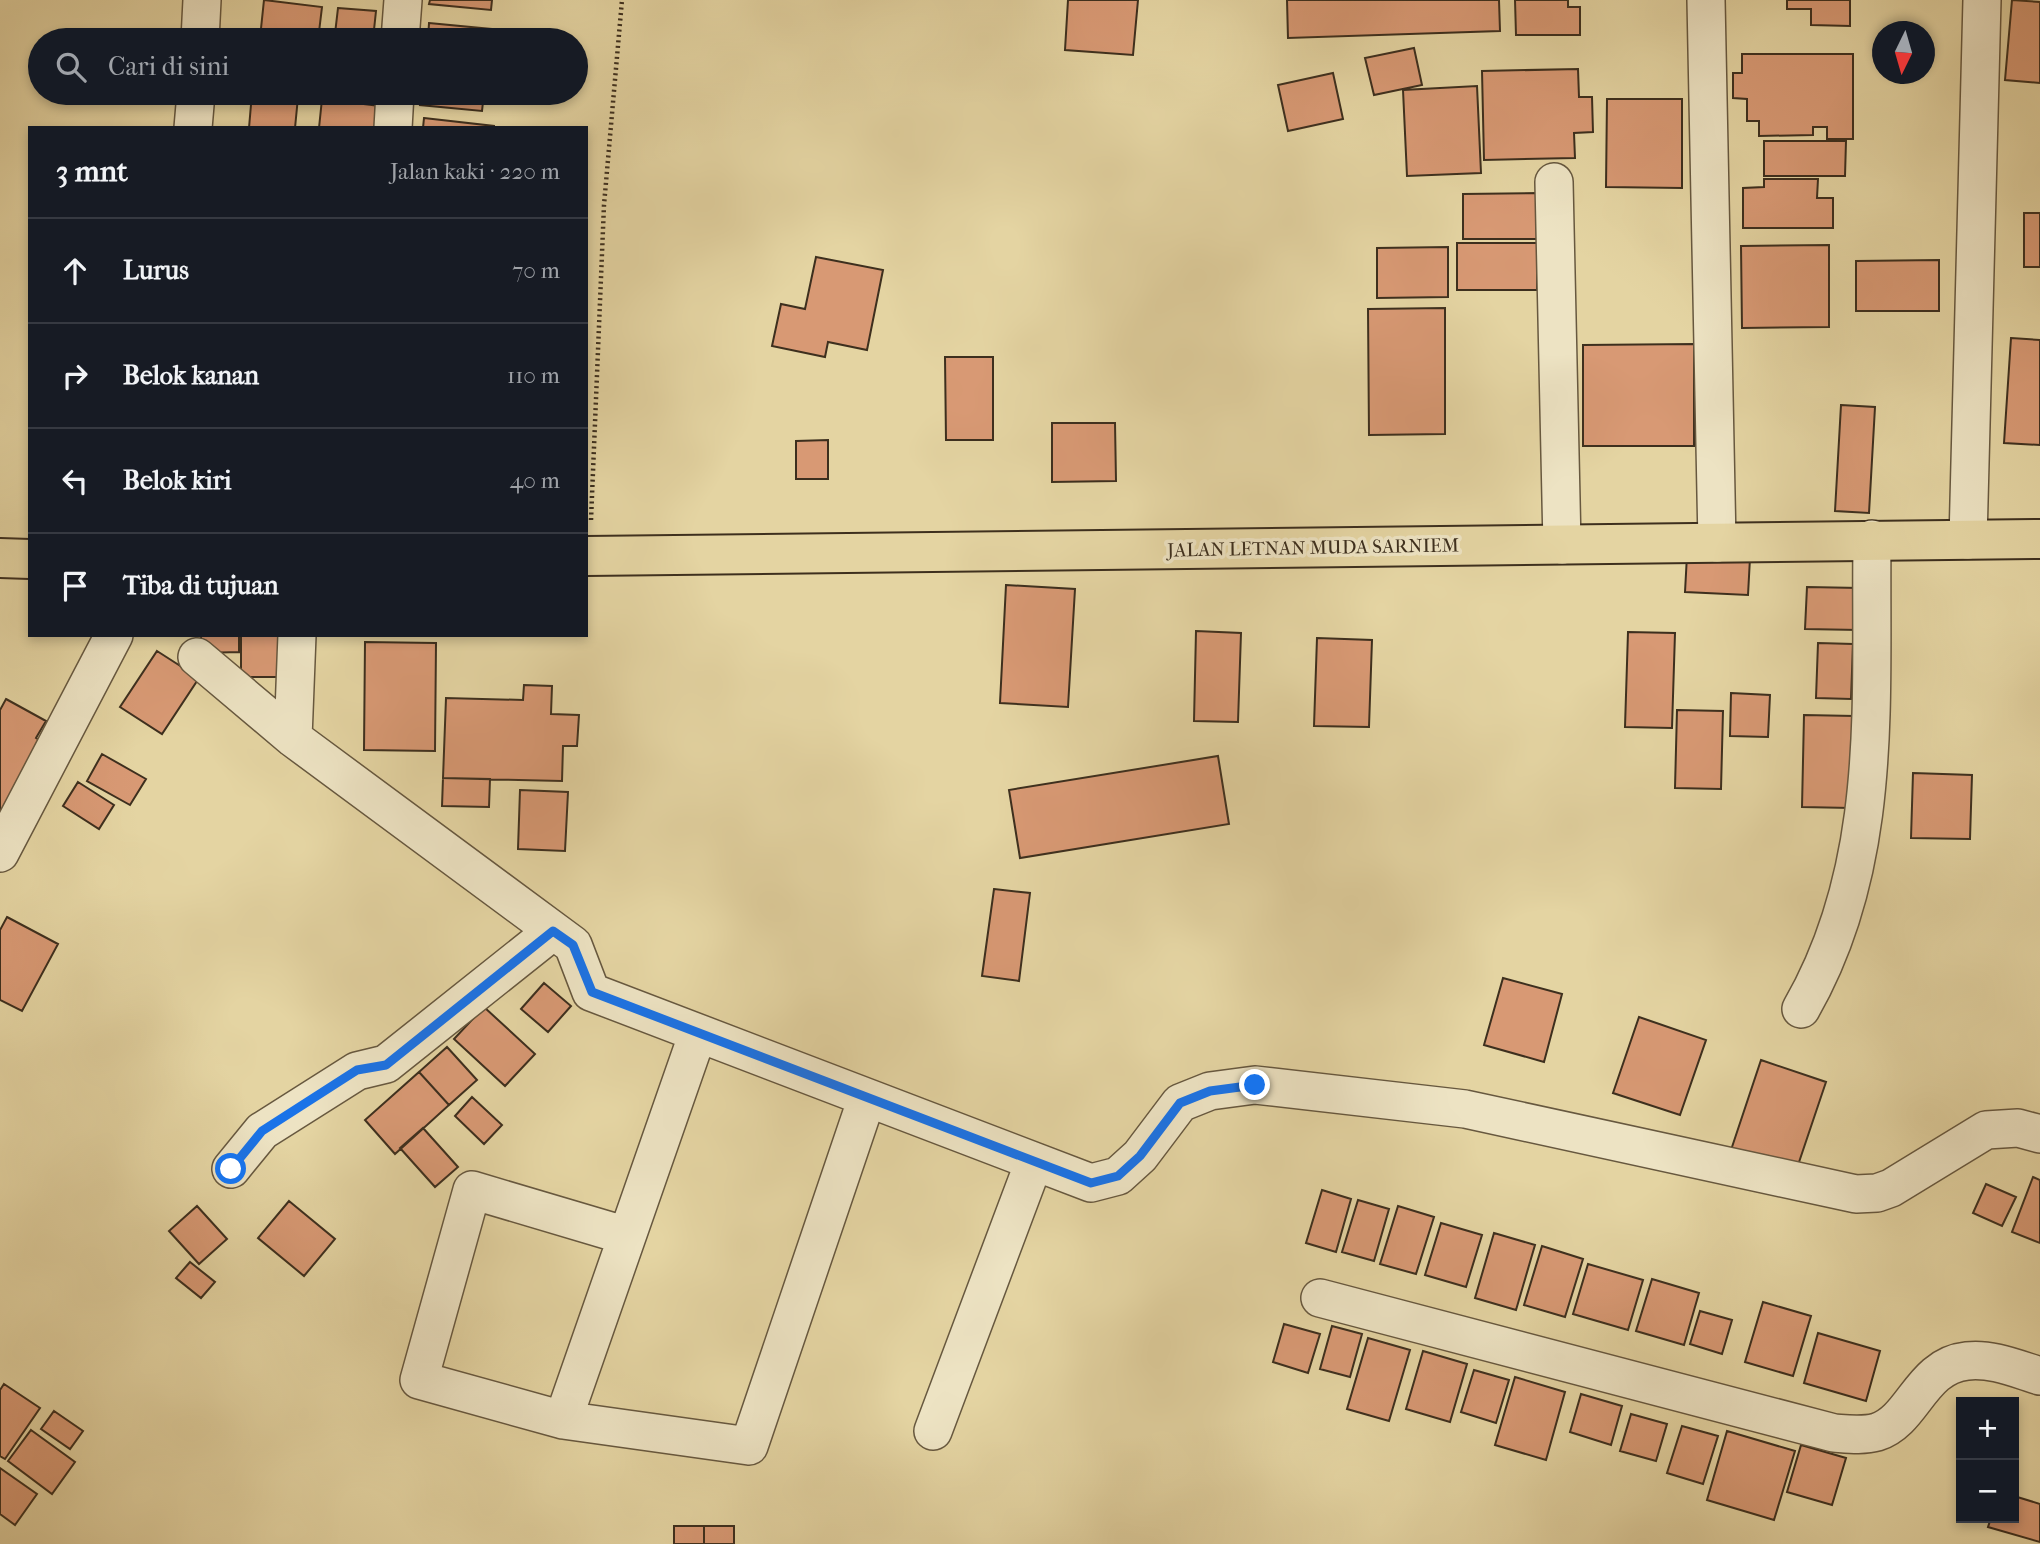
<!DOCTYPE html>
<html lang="id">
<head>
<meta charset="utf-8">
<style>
	body { margin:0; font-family:"IM FELL French Canon",serif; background:#20242c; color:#f1f3f6 }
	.controls { position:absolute; right:21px; bottom:21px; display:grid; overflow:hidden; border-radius:0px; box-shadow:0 4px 10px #0003 }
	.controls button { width:63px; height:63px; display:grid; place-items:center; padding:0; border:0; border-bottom:2px solid #363941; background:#171b24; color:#f1f3f6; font:35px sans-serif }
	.compass { position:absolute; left:1872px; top:21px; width:63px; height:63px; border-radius:50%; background:#171b24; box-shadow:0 4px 10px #0003; rotate:185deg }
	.stop { position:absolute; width:21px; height:21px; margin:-16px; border:5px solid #1a73e8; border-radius:50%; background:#fff }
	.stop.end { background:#1a73e8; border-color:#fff; box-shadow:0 2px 7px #0008 }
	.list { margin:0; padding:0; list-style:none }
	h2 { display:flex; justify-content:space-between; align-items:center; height:91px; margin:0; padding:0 28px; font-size:30px }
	h2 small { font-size:23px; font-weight:400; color:#9ea1a6 }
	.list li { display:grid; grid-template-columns:46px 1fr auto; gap:21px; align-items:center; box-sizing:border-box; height:105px; padding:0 28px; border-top:2px solid #363941 }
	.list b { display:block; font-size:26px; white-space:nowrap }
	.list em { font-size:23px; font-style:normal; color:#9ea1a6 }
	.icon { flex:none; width:38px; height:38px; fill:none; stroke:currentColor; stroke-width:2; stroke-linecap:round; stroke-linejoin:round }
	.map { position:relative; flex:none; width:2040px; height:1544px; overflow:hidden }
	.search { position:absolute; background:#171b24; box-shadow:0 4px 10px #0003; left:28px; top:28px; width:560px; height:77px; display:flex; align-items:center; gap:18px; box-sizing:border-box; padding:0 24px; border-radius:38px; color:#9ea1a6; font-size:26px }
	.panel { position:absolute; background:#171b24; box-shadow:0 4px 10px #0003; left:28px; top:126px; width:560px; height:511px; border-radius:0px }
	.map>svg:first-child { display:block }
	.building { fill:#d89974; stroke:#3d2f1e; stroke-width:2 }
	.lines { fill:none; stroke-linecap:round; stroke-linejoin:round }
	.minor-casing { stroke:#67583f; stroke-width:40 }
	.major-casing { stroke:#3d2f1e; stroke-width:42 }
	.path { stroke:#3d2f1e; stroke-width:4.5; stroke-dasharray:2 3.5; stroke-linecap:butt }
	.minor { stroke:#ede3c3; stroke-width:37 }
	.major { stroke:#e4d4a2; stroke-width:38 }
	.route { stroke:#1a73e8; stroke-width:9 }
	.labels { text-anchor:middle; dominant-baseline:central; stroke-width:7; stroke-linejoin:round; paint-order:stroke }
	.street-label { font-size:19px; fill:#3d2f1e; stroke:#ede3c3 }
</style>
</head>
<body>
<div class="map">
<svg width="2040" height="1544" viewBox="0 0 2040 1544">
	<rect width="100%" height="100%" fill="#e4d4a2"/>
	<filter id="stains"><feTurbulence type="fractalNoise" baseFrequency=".00286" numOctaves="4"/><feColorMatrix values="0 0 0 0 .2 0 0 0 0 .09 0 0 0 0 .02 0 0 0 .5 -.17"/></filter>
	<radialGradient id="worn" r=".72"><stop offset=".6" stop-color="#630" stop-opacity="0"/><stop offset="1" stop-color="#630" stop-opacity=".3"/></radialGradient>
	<path class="building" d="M264,0L322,7L318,40L260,38Z
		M430,0H492L491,10L429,4Z
		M1068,0H1138L1133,55L1065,50Z
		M1287,0H1499L1500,31L1288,38Z
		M1515,0H1568V7H1580V35H1516Z
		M1787,0H1850V26L1811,25V9H1787Z
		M2012,0L2040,2V83L2005,80Z
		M338,8L376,11L373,39L335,34Z
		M429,23L491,29L489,40H428Z
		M1414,48L1422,85L1374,95L1365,58Z
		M1742,54H1853V139H1827V127H1813V135L1759,136V121H1747V99L1733,98V73H1742Z
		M1578,69L1579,97H1592L1593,132L1574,133L1575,158L1484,160L1482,71Z
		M1333,73L1343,119L1288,131L1278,85Z
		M1477,86L1481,173L1407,176L1403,90Z
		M252,93L298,97L295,128H249Z
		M320,93H370L369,100Z
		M422,93H484L482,111L420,105Z
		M322,99L380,106L388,128H319Z
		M1607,99H1682V188L1606,187Z
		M424,118L494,126V128H423Z
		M1764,141H1846L1845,176H1764Z
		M1764,179H1818L1817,198H1833V228H1743V188L1764,187Z
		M1538,193V239H1463V194Z
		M2024,213H2040V267H2024Z
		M1457,243H1537V290H1457Z
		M1829,245V327L1742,328L1741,246Z
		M1448,247V297L1377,298V248Z
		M816,257L883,270L867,350L828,342L825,357L772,346L781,304L805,309Z
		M1939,260V311H1856V261Z
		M1445,308V434L1369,435L1368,309Z
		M2011,338L2040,340V445L2004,443Z
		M1694,344V446H1583V345Z
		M945,357H993V440H946Z
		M1841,405L1875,407L1869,513L1835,511Z
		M1052,423H1115L1116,481L1052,482Z
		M828,440V479H796V441Z
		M1687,555L1750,558L1748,595L1685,592Z
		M1006,585L1075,589L1068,707L1000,703Z
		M1807,587L1860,588L1859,630L1805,629Z
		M1196,631L1241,633L1238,722L1194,721Z
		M1628,632L1675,633L1672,728L1625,727Z
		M201,635H239V652L201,653Z
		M241,635H280V677H241Z
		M1317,638L1372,640L1369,727L1314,726Z
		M365,642L436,643L435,751L364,750Z
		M1818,643L1853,644L1851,699L1816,698Z
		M157,651L199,678L162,734L120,707Z
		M524,685L552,686L551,714L579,715L577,746H563L562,781L443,778L446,698L523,700Z
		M1731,693L1770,695L1768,737L1730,736Z
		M6,699L46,721L36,738L49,746L0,815V710Z
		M1677,710L1723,711L1721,789L1675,788Z
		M1804,715L1854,716L1851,808L1802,807Z
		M102,754L146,779L130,805L87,781Z
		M1218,756L1229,824L1020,858L1009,790Z
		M1913,773L1972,775L1970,839L1911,838Z
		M443,778L490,779L489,807L442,806Z
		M78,782L114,805L99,829L63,806Z
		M520,790L568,792L565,851L518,849Z
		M994,889L1030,893L1019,981L982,976Z
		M7,917L58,944L22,1011L0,1000V930Z
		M1503,978L1562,994L1544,1062L1484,1045Z
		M544,983L571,1006L548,1032L521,1009Z
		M484,1007L535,1054L505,1086L454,1039Z
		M1639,1017L1706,1040L1680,1115L1613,1093Z
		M447,1047L477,1080L449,1105L419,1072Z
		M1761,1060L1826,1082L1796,1171L1731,1150Z
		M419,1072L449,1105L395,1154L365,1120Z
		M472,1097L502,1125L484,1144L455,1116Z
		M423,1128L458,1167L435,1187L400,1148Z
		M2033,1177L2040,1180V1243L2012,1232Z
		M1986,1184L2016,1197L2002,1226L1973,1213Z
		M1322,1190L1351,1199L1336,1252L1306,1243Z
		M1358,1200L1389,1209L1374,1261L1342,1252Z
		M289,1201L335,1239L304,1276L258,1238Z
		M197,1206L227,1239L199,1264L169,1231Z
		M1398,1206L1434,1217L1416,1274L1380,1264Z
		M1441,1223L1482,1235L1466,1287L1425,1275Z
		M1494,1233L1535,1245L1516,1310L1475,1298Z
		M1542,1246L1583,1259L1565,1317L1524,1305Z
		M190,1262L215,1282L201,1298L176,1278Z
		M1588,1264L1643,1280L1628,1330L1573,1314Z
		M1652,1279L1699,1293L1684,1345L1636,1331Z
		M1763,1302L1811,1316L1793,1376L1745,1362Z
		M1700,1311L1732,1320L1722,1354L1690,1344Z
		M1284,1324L1320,1334L1308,1373L1273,1362Z
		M1332,1326L1362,1334L1350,1377L1320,1369Z
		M1818,1333L1880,1351L1866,1401L1804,1383Z
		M1368,1338L1410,1350L1389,1421L1347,1409Z
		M1423,1351L1467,1364L1450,1422L1406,1409Z
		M1474,1370L1509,1380L1496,1423L1461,1412Z
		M1515,1377L1565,1392L1546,1460L1495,1445Z
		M4,1384L40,1408L5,1459L0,1456V1390Z
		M1581,1394L1622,1406L1611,1445L1570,1432Z
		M54,1411L83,1431L70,1449L41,1429Z
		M1631,1414L1667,1424L1656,1461L1620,1451Z
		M1682,1426L1718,1436L1703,1484L1667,1473Z
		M31,1430L75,1462L52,1494L8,1461Z
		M1727,1431L1795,1451L1774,1520L1707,1500Z
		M1801,1445L1846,1458L1832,1505L1787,1492Z
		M0,1468L37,1494L15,1525L0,1514Z
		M2014,1496L2040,1504V1542L1988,1527L1991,1518H2014Z
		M674,1526H704V1544H674Z
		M704,1526H734V1544H704Z"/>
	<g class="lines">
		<defs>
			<path id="minor" d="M1706,0L1717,543
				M200,40L202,0
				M400,40L403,0
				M193,128L196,93
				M393,128L395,93
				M1554,182L1562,545
				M1968,540L1982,0
				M197,657L293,738L573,945L591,992L1091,1183L1118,1176L1140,1156L1180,1103L1210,1091L1255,1085L1465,1109L1856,1194L1877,1193L1891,1188L1986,1130L2018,1128L2040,1134
				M293,738L297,635
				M0,853L114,635
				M1801,1009C1885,863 1870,701 1872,539
				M231,1169L262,1131L357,1071L386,1064L553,931
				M627,1236L472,1190L419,1380L563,1420L749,1446L867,1098
				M1320,1298L1834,1433C1848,1434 1863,1436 1877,1432C1914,1420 1920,1366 1967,1361C1992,1358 2017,1369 2040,1376
				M563,1420L698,1033
				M933,1431L1034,1162"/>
			<path id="major" d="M586,556L2040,539
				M0,558L30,559"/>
		</defs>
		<use href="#minor" class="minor-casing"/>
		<use href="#major" class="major-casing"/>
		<path class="path" d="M591,520L604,205L622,0"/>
		<use href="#minor" class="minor"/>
		<use href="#major" class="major"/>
	</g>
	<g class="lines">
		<path class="route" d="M231,1169L262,1131L357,1070L386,1065L553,931L573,945L592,992L1091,1183L1118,1176L1140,1156L1180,1103L1210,1091L1255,1085"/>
	</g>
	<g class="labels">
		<g class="street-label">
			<text transform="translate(1313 548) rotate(-1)">JALAN LETNAN MUDA SARNIEM</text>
		</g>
	</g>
	<rect width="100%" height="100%" filter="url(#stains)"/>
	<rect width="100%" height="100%" fill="url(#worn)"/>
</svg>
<div class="controls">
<button>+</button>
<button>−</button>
</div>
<svg class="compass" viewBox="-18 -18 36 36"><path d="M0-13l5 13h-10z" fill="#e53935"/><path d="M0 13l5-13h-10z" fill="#9ea1a6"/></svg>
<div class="stop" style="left:231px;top:1169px"></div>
<div class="stop end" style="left:1255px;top:1085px"></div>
<div class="search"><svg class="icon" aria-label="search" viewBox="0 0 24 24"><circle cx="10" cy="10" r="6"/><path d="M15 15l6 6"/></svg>Cari di sini</div>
<section class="panel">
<h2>3 mnt<small>Jalan kaki · 220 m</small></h2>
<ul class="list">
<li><svg class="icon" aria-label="ahead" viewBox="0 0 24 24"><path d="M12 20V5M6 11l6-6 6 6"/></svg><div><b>Lurus</b></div><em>70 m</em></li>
<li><svg class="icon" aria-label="right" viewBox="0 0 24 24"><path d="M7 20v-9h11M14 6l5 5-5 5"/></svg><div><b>Belok kanan</b></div><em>110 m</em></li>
<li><svg class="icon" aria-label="left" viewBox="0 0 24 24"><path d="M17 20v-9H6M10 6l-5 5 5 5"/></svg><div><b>Belok kiri</b></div><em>40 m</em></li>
<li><svg class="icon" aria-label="arrive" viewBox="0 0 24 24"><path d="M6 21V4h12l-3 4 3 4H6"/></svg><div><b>Tiba di tujuan</b></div></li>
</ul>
</section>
</div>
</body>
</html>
